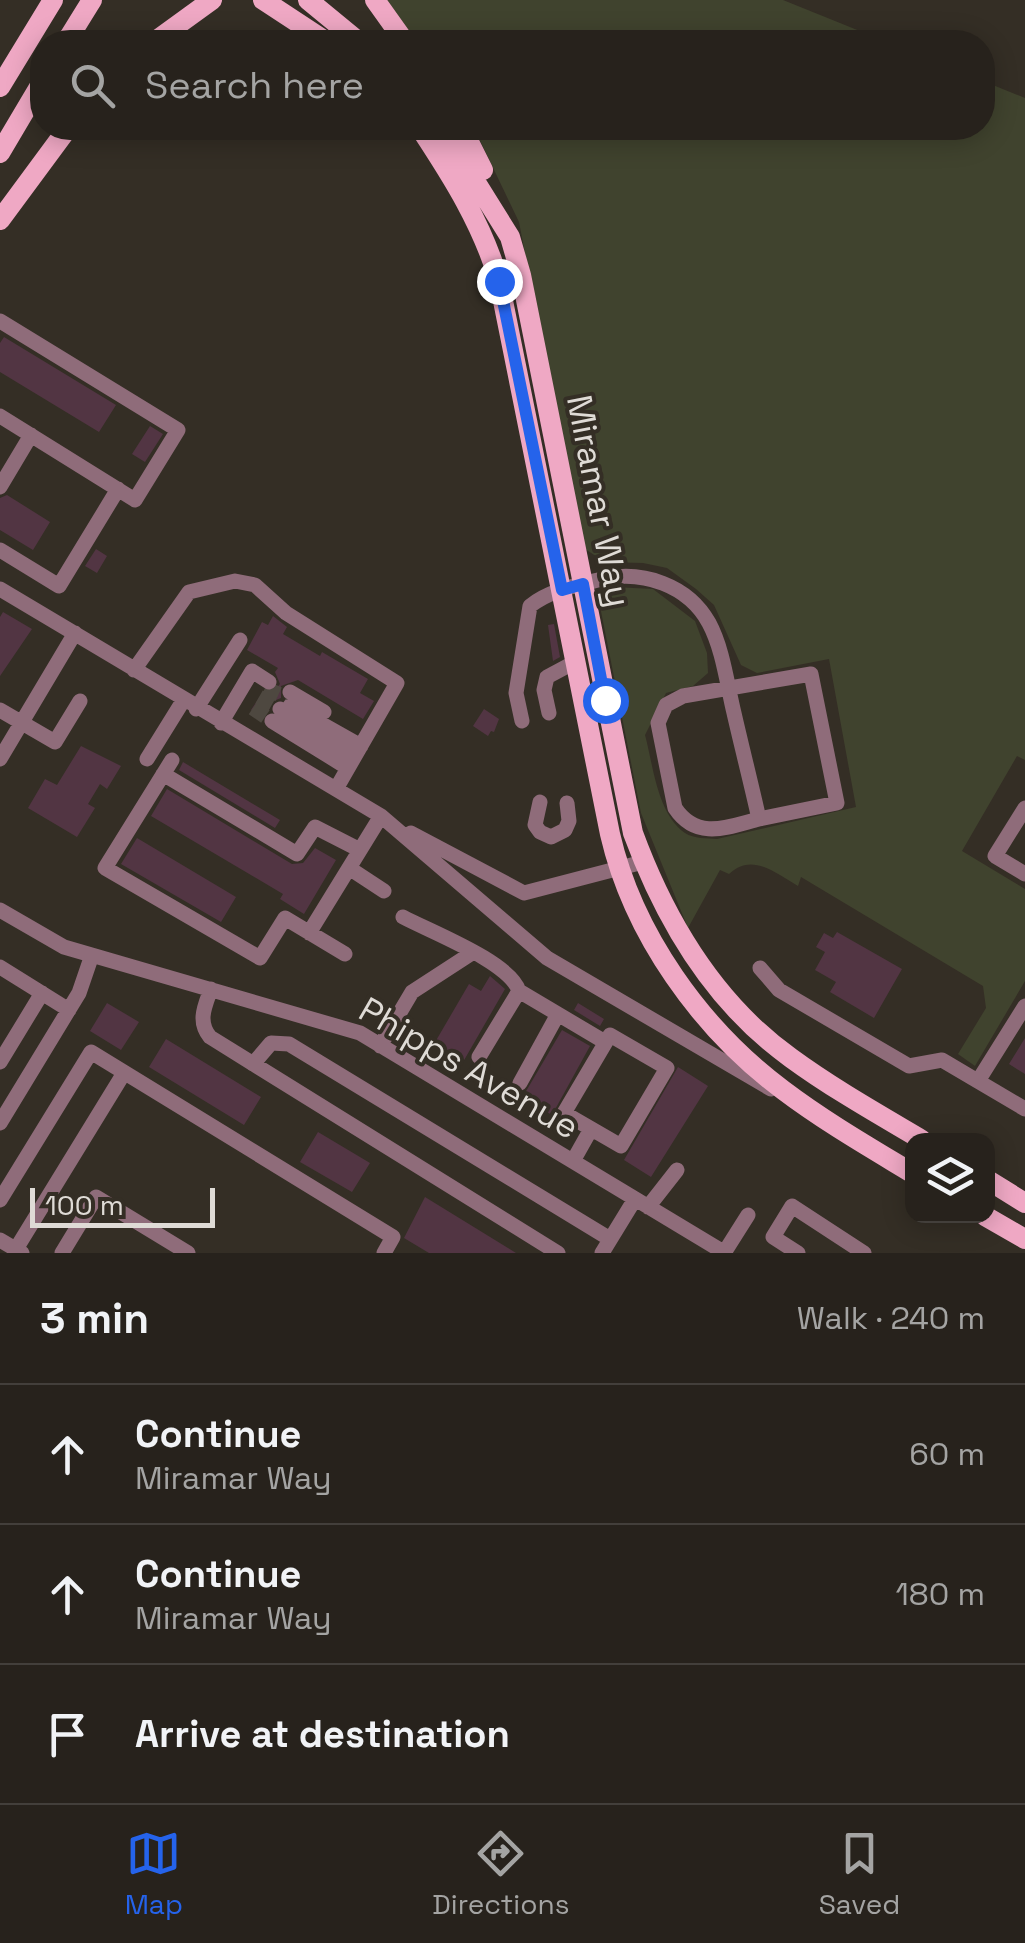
<!DOCTYPE html>
<html lang="en">
<head>
<meta charset="utf-8">
<style>
	body { margin:0; font-family:"Space Grotesk",sans-serif; background:#332f29; color:#f1f3f6 }
	.controls { position:absolute; right:30px; bottom:30px; display:grid; overflow:hidden; border-radius:20px; box-shadow:0 5px 25px #0003 }
	.controls button { width:90px; height:90px; display:grid; place-items:center; padding:0; border:0; border-bottom:2px solid #433f3b; background:#27221c; color:#f1f3f6; font:50px sans-serif }
	.scale { position:absolute; left:30px; bottom:25px; width:185px; box-sizing:border-box; padding-left:10px; border:5px solid #dfdbd6; border-top:0; font-size:28px; line-height:35px; white-space:nowrap; color:#dfdbd6; -webkit-text-stroke:8px #342e25; paint-order:stroke }
	.stop { position:absolute; width:30px; height:30px; margin:-22px; border:8px solid #2563eb; border-radius:50%; background:#fff }
	.stop.end { background:#2563eb; border-color:#fff; box-shadow:0 2px 10px #0008 }
	.list { margin:0; padding:0; list-style:none }
	h2 { display:flex; justify-content:space-between; align-items:center; height:130px; margin:0; padding:0 40px; font-size:42px }
	h2 small { font-size:32px; font-weight:400; color:#a4a4a3 }
	.list li { display:grid; grid-template-columns:65px 1fr auto; gap:30px; align-items:center; box-sizing:border-box; height:140px; padding:0 40px; border-top:2px solid #433f3b }
	.list b { display:block; font-size:38px; white-space:nowrap }
	.list p { margin:0; font-size:32px; white-space:nowrap; color:#a4a4a3 }
	.list em { font-size:32px; font-style:normal; color:#a4a4a3 }
	.icon { flex:none; width:55px; height:55px; fill:none; stroke:currentColor; stroke-width:2; stroke-linecap:round; stroke-linejoin:round }
	.map { position:relative; flex:none; width:1025px; height:1253px; overflow:hidden }
	.search { position:absolute; background:#27221c; box-shadow:0 5px 25px #0003; left:30px; right:30px; top:30px; height:110px; display:flex; align-items:center; gap:25px; box-sizing:border-box; padding:0 35px; border-radius:40px; color:#a4a4a3; font-size:38px }
	.sheet { height:550px; background:#27221c }
	nav { display:flex; justify-content:space-around; align-items:center; box-sizing:border-box; height:140px; border-top:2px solid #433f3b; background:#27221c; font-size:28px; color:#a4a4a3 }
	nav a { display:grid; justify-items:center; gap:5px }
	nav .on { color:#2563eb }
	.map>svg:first-child { display:block }
	.green { fill:#40432e }
	.building { fill:#523543 }
	.lines { fill:none; stroke-linecap:round; stroke-linejoin:round }
	.minor-tunnel { stroke:#4e4840; stroke-width:15; stroke-dasharray:15 8; stroke-linecap:butt }
	.minor { stroke:#8f6c7a; stroke-width:15 }
	.major { stroke:#efa8c4; stroke-width:20 }
	.route { stroke:#2563eb; stroke-width:12 }
	.labels { text-anchor:middle; dominant-baseline:central; stroke-width:8; stroke-linejoin:round; paint-order:stroke }
	.street-label { font-size:35px; fill:#dfdbd6; stroke:#342e25 }
</style>
</head>
<body>
<div class="map">
<svg width="1025" height="1253" viewBox="0 0 1025 1253">
	<rect width="100%" height="100%" fill="#342e25"/>
	<path class="green" d="M383,0H783L887,42H413Z
		M983,81L1025,98V760L1017,756L962,851L1025,889V981L975,1066L958,1054L986,1008L983,986L801,877L798,886C775,873 752,852 729,874L720,870L688,928L641,813L597,591L614,587L653,589L695,621L707,653L708,673L693,686L666,693L645,735C653,764 657,814 685,833C694,839 707,838 717,839L856,807L829,659L757,673L741,665L714,605L696,589L667,568L643,563L605,562L582,547L519,222L474,128H982Z"/>
	<path class="building" d="M4,337L116,405L99,432L0,372V343Z
		M150,426L163,434L145,462L132,454Z
		M7,495L50,522L33,550L0,530V498Z
		M96,549L107,556L97,573L85,566Z
		M3,612L32,629L0,676V617Z
		M273,616L287,627L283,634L320,656L322,652L368,679L360,693L374,701L363,719L298,680L281,686V698L271,702L269,710L262,717L251,710L263,692H273L280,684L275,672L278,668L247,650L262,622L268,625Z
		M554,624L560,657L553,661L548,625Z
		M484,709L499,719L494,732L491,731L488,736L473,726Z
		M81,746L121,766L107,789L100,784L88,804L95,808L77,837L28,808L45,779L57,785Z
		M183,762L280,820L275,828L179,770Z
		M167,789L292,864L303,863L315,848L336,860L304,914L280,899L283,894L151,816Z
		M137,838L236,897L221,922L121,864Z
		M837,932L902,969L874,1018L830,992L836,982L815,970L825,952L816,947L824,933L833,938Z
		M490,976L505,989L463,1062L434,1044L469,984L481,991Z
		M107,1003L139,1022L121,1050L90,1031Z
		M578,1003L604,1019L600,1026L574,1010Z
		M562,1030L590,1046L552,1115L522,1098Z
		M1025,1038V1074L1009,1064Z
		M166,1039L261,1097L244,1125L149,1067Z
		M678,1067L708,1086L651,1177L624,1160Z
		M318,1132L370,1163L352,1192L300,1162Z
		M425,1197L516,1253H429L404,1238Z"/>
	<g class="lines">
		<path class="minor-tunnel" d="M265,688L287,698
			M259,697L280,709
			M253,708L272,721"/>
		<path class="minor" d="M0,321L178,430L135,500L0,416
			M0,487L31,435
			M0,550L59,586L118,489
			M0,589L381,816L547,958L771,1089
			M134,670L189,592L235,581L255,585L286,613L397,683L336,789
			M290,692L324,712
			M290,706L361,746
			M196,709L240,640
			M280,709L355,756
			M0,710L55,742L80,701
			M549,713L544,690L547,677L575,662
			M272,721L348,768
			M522,721L516,693L530,606C550,590 578,585 602,579C643,570 688,585 709,623C723,649 727,684 734,713C742,748 751,783 759,819L837,803L811,674L683,696L666,705L658,723L675,808C697,841 728,827 759,819
			M221,723L252,671L269,682
			M0,759L75,633
			M147,759L183,701
			M172,760L105,868L260,958L285,918L345,954
			M163,774L297,854L315,827L360,850
			M540,802L535,825L540,832L551,837L565,830L569,821L567,803
			M1025,808L995,856L1025,874
			M411,833L524,893L643,862
			M349,868L384,891
			M0,910L64,947L360,1033L725,1253
			M403,917C431,932 510,962 519,991L605,1042
			M309,933L381,816
			M0,967L69,1010
			M760,968L779,990L909,1066L942,1060L1025,1109
			M211,989C205,1006 197,1021 210,1037L558,1253
			M610,1035L667,1068L621,1146L564,1113Z
			M380,1046L412,992L472,953
			M479,1057L519,991
			M0,1062L42,993
			M253,1064L271,1043L289,1044L610,1239
			M978,1081L1025,1006
			M520,1083L558,1014
			M0,1123L79,993L92,955
			M573,1161L591,1129
			M0,1200L91,1052L393,1237L384,1253
			M648,1207L677,1170
			M0,1240L22,1253
			M16,1249L124,1073
			M62,1253L96,1197L188,1253
			M602,1253L635,1199
			M724,1253L748,1215
			M798,1253L773,1237L792,1206L864,1253"/>
		<path class="major" d="M263,0L327,42
			M308,0L359,42
			M375,0L405,42
			M66,42L92,0
			M154,42L212,0
			M0,87L53,0
			M420,128C453,178 482,224 499,281L610,834C633,934 701,1029 783,1090C824,1121 869,1147 912,1173
			M442,128L510,237L521,275L633,833C665,920 714,1003 791,1058C832,1088 878,1114 922,1140
			M462,128L483,170
			M0,153L42,82
			M0,220L68,128
			M988,1180L1025,1203
			M985,1216L1025,1239"/>
	</g>
	<g class="lines">
		<path class="route" d="M499,281L562,590L583,584L605,700"/>
	</g>
	<g class="labels">
		<g class="street-label">
			<text transform="translate(599 501) rotate(79)">Miramar Way</text>
			<text transform="translate(469 1068) rotate(30)">Phipps Avenue</text>
		</g>
	</g>
</svg>
<div class="controls">
<button><svg class="icon" aria-label="layers" viewBox="0 0 24 24"><path d="M12 4l9 5-9 5-9-5zM3 14l9 5 9-5"/></svg></button>
</div>
<div class="scale">100 m</div>
<div class="stop" style="left:605px;top:700px"></div>
<div class="stop end" style="left:499px;top:281px"></div>
<div class="search"><svg class="icon" aria-label="search" viewBox="0 0 24 24"><circle cx="10" cy="10" r="6"/><path d="M15 15l6 6"/></svg>Search here</div>
</div>
<section class="sheet">
<h2>3 min<small>Walk · 240 m</small></h2>
<ul class="list">
<li><svg class="icon" aria-label="ahead" viewBox="0 0 24 24"><path d="M12 20V5M6 11l6-6 6 6"/></svg><div><b>Continue</b><p>Miramar Way</p></div><em>60 m</em></li>
<li><svg class="icon" aria-label="ahead" viewBox="0 0 24 24"><path d="M12 20V5M6 11l6-6 6 6"/></svg><div><b>Continue</b><p>Miramar Way</p></div><em>180 m</em></li>
<li><svg class="icon" aria-label="arrive" viewBox="0 0 24 24"><path d="M6 21V4h12l-3 4 3 4H6"/></svg><div><b>Arrive at destination</b></div></li>
</ul>
</section>
<nav>
<a class="on"><svg class="icon" aria-label="map" viewBox="0 0 24 24"><path d="M3 6l6-2 6 2 6-2v14l-6 2-6-2-6 2zM9 4v14M15 6v14"/></svg>Map</a>
<a><svg class="icon" aria-label="directions" viewBox="0 0 24 24"><path d="M12 3l9 9-9 9-9-9zM9 14v-3h6M13 9l2 2-2 2"/></svg>Directions</a>
<a><svg class="icon" aria-label="saved" viewBox="0 0 24 24"><path d="M7 4h10v16l-5-4-5 4z"/></svg>Saved</a>
</nav>
</body>
</html>
